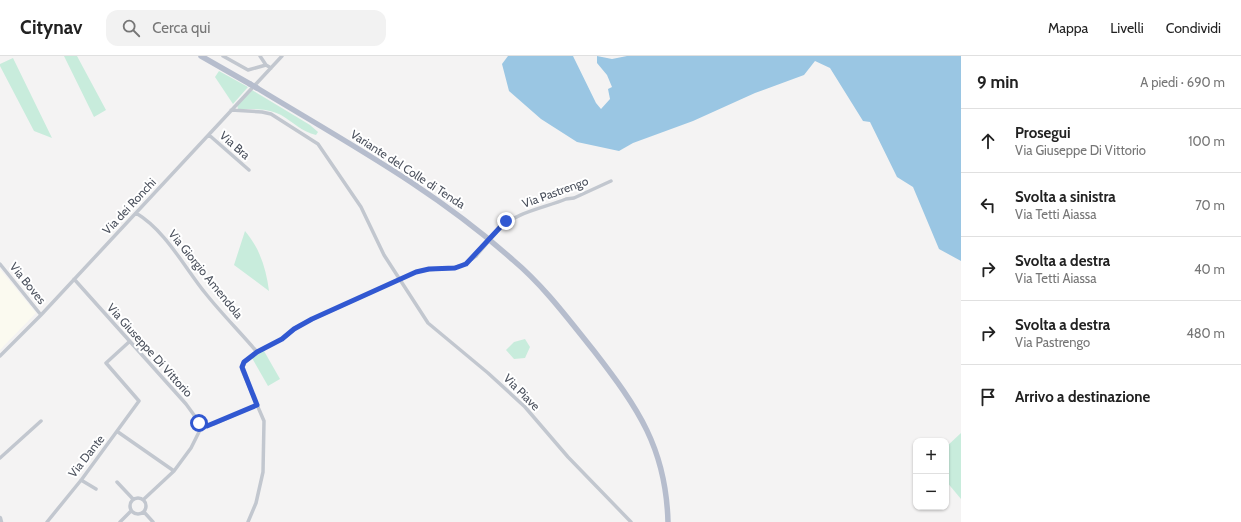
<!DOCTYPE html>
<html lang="it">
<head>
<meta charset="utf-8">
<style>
	body { margin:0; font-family:Cabin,sans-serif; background:#f2f2f2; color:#222 }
	.controls { position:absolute; right:12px; bottom:12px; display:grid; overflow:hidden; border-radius:8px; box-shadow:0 1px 3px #0004 }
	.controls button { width:36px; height:36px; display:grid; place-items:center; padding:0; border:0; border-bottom:1px solid #e0e0e0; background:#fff; color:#222; font:20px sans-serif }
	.stop { position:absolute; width:12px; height:12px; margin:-9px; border:3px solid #3158d1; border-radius:50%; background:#fff }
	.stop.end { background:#3158d1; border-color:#fff; box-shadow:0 1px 4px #0008 }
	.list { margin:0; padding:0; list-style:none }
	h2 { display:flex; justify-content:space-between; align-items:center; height:52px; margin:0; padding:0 16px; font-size:17px }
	h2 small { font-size:13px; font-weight:400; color:#767676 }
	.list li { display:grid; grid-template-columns:26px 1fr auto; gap:12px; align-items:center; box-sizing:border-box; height:64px; padding:0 16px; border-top:1px solid #e0e0e0 }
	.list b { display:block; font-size:15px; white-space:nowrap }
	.list p { margin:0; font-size:13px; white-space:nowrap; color:#767676 }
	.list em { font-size:13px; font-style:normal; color:#767676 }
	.icon { flex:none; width:22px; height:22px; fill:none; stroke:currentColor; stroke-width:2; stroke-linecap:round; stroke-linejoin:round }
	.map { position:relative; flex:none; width:961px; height:466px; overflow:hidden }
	header { display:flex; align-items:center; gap:24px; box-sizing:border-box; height:56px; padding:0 20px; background:#fff; border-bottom:1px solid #e0e0e0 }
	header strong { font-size:19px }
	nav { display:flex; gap:22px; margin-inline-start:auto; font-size:14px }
	.search { width:280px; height:36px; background:#f2f2f2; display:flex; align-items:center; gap:10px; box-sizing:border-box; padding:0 14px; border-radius:12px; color:#767676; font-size:15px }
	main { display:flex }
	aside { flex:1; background:#fff }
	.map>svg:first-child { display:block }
	.commercial { fill:#fbfaf0 }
	.green { fill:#c8ecdc }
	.water { fill:#9ac6e3 }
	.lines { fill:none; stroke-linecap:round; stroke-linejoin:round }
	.minor { stroke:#c2c7cf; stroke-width:3.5 }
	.tertiary { stroke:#c2c7cf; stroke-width:4.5 }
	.primary { stroke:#b6bdcd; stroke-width:5.5 }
	.minor-bridge { stroke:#c2c7cf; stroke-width:3.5 }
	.primary-bridge { stroke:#b6bdcd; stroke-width:5.5 }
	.route { stroke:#3158d1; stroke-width:5 }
	.labels { text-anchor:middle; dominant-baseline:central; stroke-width:4; stroke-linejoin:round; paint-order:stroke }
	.street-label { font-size:12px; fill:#4c525e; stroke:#fff }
</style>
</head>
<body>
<header>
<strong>Citynav</strong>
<div class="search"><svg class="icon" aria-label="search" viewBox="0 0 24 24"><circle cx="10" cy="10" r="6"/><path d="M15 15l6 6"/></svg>Cerca qui</div>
<nav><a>Mappa</a><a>Livelli</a><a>Condividi</a></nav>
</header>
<main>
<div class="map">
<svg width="961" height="466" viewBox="0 0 961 466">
	<rect width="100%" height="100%" fill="#f4f3f3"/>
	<path class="commercial" d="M0,213L36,257L0,294Z"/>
	<path class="green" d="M64,0H77L106,54L94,61Z
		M13,2L52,82L34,75L0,10V8Z
		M219,15L248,31L233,48L215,21Z
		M252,34L310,69L318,76L316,79C302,76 293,66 281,59C267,52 253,53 238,53L237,49Z
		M245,175C260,193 266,212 269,235L234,209Z
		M525,283L530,291L525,302L514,303L506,294L514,286Z
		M264,295L280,323L268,330L252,302Z
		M961,377V443L946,425V391Z"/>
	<path class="water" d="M508,0H573L596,47L601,53L610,43L608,33L612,31L607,19L597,7V0L612,3L627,0H961V205L939,193L913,131L897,121L870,66L863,65L830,12L815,5L804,19L755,37L693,65L633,87L619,95L577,86L541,63L509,35L502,8Z"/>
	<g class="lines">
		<path class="minor" d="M223,0L248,14L266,9L271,12
			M260,0L266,9
			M231,54L262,56L271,58L318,88L361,151L384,199L428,267L488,317L525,351L568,401L631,466
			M209,79L249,114
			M136,157C166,175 184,211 206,238C222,258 240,276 257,296
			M499,173C516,156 544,152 566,143L574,142L611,125
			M0,208L41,259
			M74,223L186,348L202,370L214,368L257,349
			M0,300L41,259L282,0
			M118,376L174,415L144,443
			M0,402L41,365
			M174,415L191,392L202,370
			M81,424L96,433
			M117,426L133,443
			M130 450a8 8 0 1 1 16 0a8 8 0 1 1-16 0Z
			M144,456L153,466
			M47,466L82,423L139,345L106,307L129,286
			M120,466L131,455
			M248,466L256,447L263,416L264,365L242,314L245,306L257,296L282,283L300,269L416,216C440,209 454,219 476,200"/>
		<path class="tertiary" d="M0,462L1,466"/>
		<path class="primary" d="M201,0L250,28
			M257,32C346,86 435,134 513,204C544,230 569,264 594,295C638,352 666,392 668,466"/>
		<path class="minor-bridge" d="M476,200L499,173"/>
		<path class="primary-bridge" d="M250,28L257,32"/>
	</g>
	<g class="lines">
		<path class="route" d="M199,367L202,370H207L257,349L242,311L244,306L257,296L282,283L294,273L312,263L416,216L429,213L455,212L466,208L506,165"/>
	</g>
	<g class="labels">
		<g class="street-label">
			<text transform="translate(235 89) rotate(41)">Via Bra</text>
			<text transform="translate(408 113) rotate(33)">Variante del Colle di Tenda</text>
			<text transform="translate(555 136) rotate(-20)">Via Pastrengo</text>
			<text transform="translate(129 150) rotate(-47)">Via dei Ronchi</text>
			<text transform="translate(206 218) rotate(51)">Via Giorgio Amendola</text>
			<text transform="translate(28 227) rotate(51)">Via Boves</text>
			<text transform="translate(150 294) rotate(48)">Via Giuseppe Di Vittorio</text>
			<text transform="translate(522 336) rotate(45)">Via Piave</text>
			<text transform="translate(86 400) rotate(-52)">Via Dante</text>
		</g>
	</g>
</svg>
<div class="controls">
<button>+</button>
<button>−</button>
</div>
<div class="stop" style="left:199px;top:367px"></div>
<div class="stop end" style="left:506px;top:165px"></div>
</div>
<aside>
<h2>9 min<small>A piedi · 690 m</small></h2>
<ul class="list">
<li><svg class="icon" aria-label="ahead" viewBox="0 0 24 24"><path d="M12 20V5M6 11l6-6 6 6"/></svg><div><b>Prosegui</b><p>Via Giuseppe Di Vittorio</p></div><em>100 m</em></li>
<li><svg class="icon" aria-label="left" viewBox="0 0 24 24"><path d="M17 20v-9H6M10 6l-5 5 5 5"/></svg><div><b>Svolta a sinistra</b><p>Via Tetti Aiassa</p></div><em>70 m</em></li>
<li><svg class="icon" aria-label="right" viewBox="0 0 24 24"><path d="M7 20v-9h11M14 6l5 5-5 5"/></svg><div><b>Svolta a destra</b><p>Via Tetti Aiassa</p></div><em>40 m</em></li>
<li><svg class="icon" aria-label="right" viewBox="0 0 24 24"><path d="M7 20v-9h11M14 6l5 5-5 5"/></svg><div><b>Svolta a destra</b><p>Via Pastrengo</p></div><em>480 m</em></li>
<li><svg class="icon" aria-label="arrive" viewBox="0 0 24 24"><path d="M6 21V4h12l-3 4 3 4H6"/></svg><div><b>Arrivo a destinazione</b></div></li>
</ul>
</aside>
</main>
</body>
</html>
